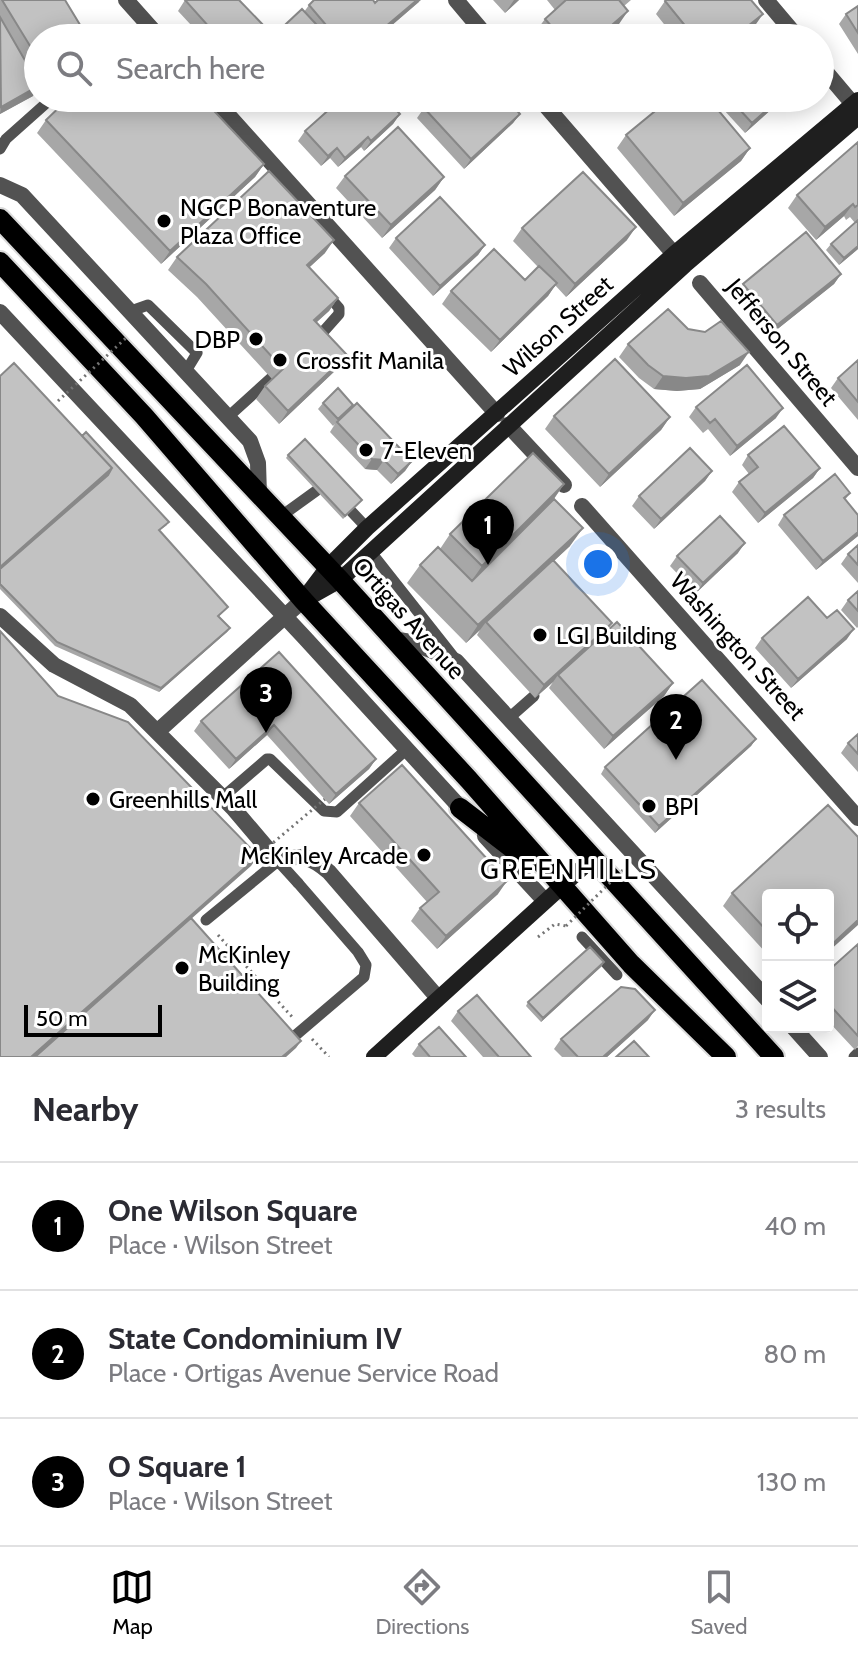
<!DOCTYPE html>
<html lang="en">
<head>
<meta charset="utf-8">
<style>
	body { margin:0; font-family:Cabin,sans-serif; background:#f7f7f7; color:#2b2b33 }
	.controls { position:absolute; right:24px; bottom:24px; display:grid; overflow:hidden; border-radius:8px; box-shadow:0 4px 20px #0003 }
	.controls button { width:72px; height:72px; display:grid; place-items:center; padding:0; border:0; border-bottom:2px solid #e1e1e2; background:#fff; color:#2b2b33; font:40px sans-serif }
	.scale { position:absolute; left:24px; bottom:20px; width:138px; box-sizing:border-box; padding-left:8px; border:4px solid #000; border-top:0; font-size:22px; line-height:28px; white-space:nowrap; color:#000; -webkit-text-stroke:6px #fff; paint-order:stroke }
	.you { position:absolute; left:598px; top:564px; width:28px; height:28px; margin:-20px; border:6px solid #fff; border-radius:50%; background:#1a73e8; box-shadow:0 0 0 12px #1a73e833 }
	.badge { display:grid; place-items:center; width:52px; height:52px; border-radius:50%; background:#000; color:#fff; font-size:26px; font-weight:700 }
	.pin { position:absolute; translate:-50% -66px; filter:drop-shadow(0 2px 4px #0008) }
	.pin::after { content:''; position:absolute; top:42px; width:28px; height:24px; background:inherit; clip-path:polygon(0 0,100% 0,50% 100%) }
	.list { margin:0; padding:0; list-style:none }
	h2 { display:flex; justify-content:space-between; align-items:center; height:104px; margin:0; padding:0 32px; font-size:34px }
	h2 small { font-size:26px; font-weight:400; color:#7c7c81 }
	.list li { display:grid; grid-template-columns:52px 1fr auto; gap:24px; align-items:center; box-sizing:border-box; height:128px; padding:0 32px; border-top:2px solid #e1e1e2 }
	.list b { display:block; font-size:30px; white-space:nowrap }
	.list p { margin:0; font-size:26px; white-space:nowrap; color:#7c7c81 }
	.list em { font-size:26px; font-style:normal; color:#7c7c81 }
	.icon { flex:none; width:44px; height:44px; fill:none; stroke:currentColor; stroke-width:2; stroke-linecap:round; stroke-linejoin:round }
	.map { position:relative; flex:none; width:858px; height:1057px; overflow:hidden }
	.search { position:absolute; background:#fff; box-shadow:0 4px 20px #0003; left:24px; right:24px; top:24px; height:88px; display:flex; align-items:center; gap:20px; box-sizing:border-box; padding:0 28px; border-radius:44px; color:#7c7c81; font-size:30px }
	.sheet { height:488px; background:#fff }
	nav { display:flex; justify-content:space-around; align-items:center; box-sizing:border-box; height:112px; border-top:2px solid #e1e1e2; background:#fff; font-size:22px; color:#7c7c81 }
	nav a { display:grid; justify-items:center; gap:4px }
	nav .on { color:#000 }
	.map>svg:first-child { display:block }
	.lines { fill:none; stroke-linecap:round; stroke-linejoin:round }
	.primary-casing { stroke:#dbdbdb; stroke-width:24 }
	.path { stroke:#747474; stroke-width:3; stroke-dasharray:2 4; stroke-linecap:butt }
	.lane { stroke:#525252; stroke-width:11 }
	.street { stroke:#525252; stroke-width:16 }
	.secondary { stroke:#1f1f1f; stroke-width:16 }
	.primary { stroke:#000; stroke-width:20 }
	.path-bridge { stroke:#747474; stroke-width:3; stroke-dasharray:2 4; stroke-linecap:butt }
	.lane-bridge { stroke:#525252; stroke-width:11 }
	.wall { fill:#a7a7a7 }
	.shaded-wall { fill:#888 }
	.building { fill:#c2c2c2; stroke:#888; stroke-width:2 }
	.poi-dot { fill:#000; stroke:#fff; stroke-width:3 }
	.labels { text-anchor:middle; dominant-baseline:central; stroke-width:6; stroke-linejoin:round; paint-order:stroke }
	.poi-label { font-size:24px; fill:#000; stroke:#fff; text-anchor:start }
	.street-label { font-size:24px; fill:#000; stroke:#fff }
	.quarter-label { font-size:28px; letter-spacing:2px; fill:#000; stroke:#fff }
</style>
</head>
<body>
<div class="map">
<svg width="858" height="1057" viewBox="0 0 858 1057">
	<rect width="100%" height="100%" fill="#fff"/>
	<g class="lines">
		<defs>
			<path id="primary" d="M0,219L340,580L774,1057
				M0,262L144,416L303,600L469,780L631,964L726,1057
				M460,808L512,848L530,852"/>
		</defs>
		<use href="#primary" class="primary-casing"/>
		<path class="path" d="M218,935L294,1019
			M538,937L555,924L566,926
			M312,1039L329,1057"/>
		<path class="lane" d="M0,149L6,139L52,98
			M131,311L148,305L197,353L186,371
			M315,341L339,314V308L325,292
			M228,417L271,378
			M351,511L367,528
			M280,517L316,491
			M370,551L456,660
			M509,718L534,696
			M223,797L267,759H270L324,811L337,812L407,749
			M206,920L278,861L298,883
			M582,937L617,975
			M854,1057L858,1053"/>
		<path class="street" d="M126,0L160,38
			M456,0L488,38
			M766,0L798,38
			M820,65L853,104
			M213,98L497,414
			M539,98L674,254
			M0,185L22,195L250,441L258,463L259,495
			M700,283L858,468
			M0,312L305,638L467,815
			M508,425L564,485
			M582,506L858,818
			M0,616L54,665L130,705L233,808L278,861C300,853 312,857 329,872L438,998
			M392,639L411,642L456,661L768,1000
			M157,732L303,600
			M485,836L545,901
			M793,1027L820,1057"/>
		<path class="secondary" d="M308,598L340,580L685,265L858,117
			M303,600L328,567L367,528L674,254L858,100
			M374,1057L592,859"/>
		<use href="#primary" class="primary"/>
		<path class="path-bridge" d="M58,401L127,337
			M255,858L325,799
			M566,926L623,870"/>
		<path class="lane-bridge" d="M290,1040L364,977L366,965L358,952L298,883"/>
	</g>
	<path class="wall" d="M0,0H65L38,38V81L33,96L0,114Z
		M185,0L259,38H203L178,11Z
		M493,0H519L505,13Z
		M547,0H631L624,6L619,24L603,38H542L536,31L545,19L555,10Z
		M665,1L754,27L740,38H675L656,14Z
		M419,2L377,38H271L304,12L309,5Z
		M858,6V54L839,24L846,14Z
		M281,98H299L289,107Z
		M301,98H311L305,103Z
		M713,98H784L745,133Z
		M487,103L520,114L513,123L464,169L417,118L424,108Z
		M400,114L393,124L364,151L361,147L338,167L330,158L321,166L298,141L305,131Z
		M46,120L264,164L255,177L161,264L37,133Z
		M626,135L750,148L741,161L674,216L617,148Z
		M858,142V249L839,265L826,250L831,244L855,223L850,217L846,220L844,216L816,240L788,208L797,195Z
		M345,176L444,177L435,190L382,238L336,188Z
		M522,228L627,240L566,297L555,285L548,296L491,352L442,304L451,291L525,280L538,267L513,241Z
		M396,238L485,245L478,255L433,296L389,248Z
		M325,253L309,267L338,298L329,311L316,322L347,355L338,368L279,424L256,399L265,386L272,379L197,297L168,270L177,257Z
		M841,274L834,284L770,335L736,294L743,284Z
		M688,329L740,365L700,389L677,391L654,389L639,378L619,357L628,344Z
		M858,360V420L831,388L838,378Z
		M0,376L82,436L167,525L159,531L228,607L219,616L230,628L227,632L159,692L55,646L0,589Z
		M323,403L353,405L412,461L405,471L391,484L377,470L365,469L330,432L335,424L333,426L318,409Z
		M696,407L776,418L730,456L708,429L703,433L689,417Z
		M554,416L670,417L661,430L600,487L545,429Z
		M288,455L362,500L343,519L286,458Z
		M748,455L820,468L813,478L758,523L732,492L739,482L749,474L742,465Z
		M712,471L705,481L654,529L632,506L639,496Z
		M564,484L554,499L570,546L554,561L612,623L605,632L673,683L664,696L604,749L549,688L553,682L535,698L477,635L480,630L466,643L407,583L420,565L440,549L450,534Z
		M850,493L845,500L858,515V536L816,570L778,525L784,515Z
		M858,545V583L841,564L848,554Z
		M738,553L696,593L670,566L677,556Z
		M858,591V627L857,628L841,610L848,600Z
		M827,618L847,639L791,688L755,648L762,638Z
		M279,652L376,759L369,769L329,804L267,735L229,769L194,731L201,721Z
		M858,734V772L841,753L848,743Z
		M756,739L751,746L655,833L601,774L605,767Z
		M359,803L498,894L437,949L411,921L420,908L427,902L350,816Z
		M732,893L768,895V955L723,906Z
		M858,944V1046L855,1050L828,1021V971Z
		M602,966L541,1022L526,1006L528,1002Z
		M458,1011L531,1057H483L451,1021Z
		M648,1020L607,1057H562L554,1049L561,1039Z
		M419,1044L466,1057H415L412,1054Z"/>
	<path class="shaded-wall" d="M417,0H421L377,38H372Z
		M514,0H519L505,13Z
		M628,11L619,24L603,38H597Z
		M763,14L754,27L740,38H733Z
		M38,86L33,96L0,114L1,107Z
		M780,98H784L745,133L752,123Z
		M400,114L393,124L364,151L371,141Z
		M520,114L513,123L464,169L471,159Z
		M368,137L361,147L338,167L345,158Z
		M337,148L330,158L321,166L328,156Z
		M750,148L741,161L674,216L683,203Z
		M264,164L255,177L161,264L170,251Z
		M444,177L435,190L382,238L391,225Z
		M853,204L844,216L816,240L825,227Z
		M636,227L627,240L566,297L575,284Z
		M334,240L325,253L298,278L307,265Z
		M485,245L478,255L433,296L440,286Z
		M858,246V249L839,265L844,258Z
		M841,274L834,284L770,335L777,325Z
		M557,283L548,296L491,352L500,340Z
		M338,298L329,311L305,333L314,320Z
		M749,352L740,365L700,389L677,391L654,389L663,376Z
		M347,355L338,368L279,424L288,411Z
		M783,408L776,418L730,456L737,446Z
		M670,417L661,430L600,487L609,474Z
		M372,459L384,460L377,470L365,469Z
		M412,461L405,471L391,484L398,474Z
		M112,468L105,478L0,570V567Z
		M820,468L813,478L758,523L765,513Z
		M712,471L705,481L654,529L661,519Z
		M564,484L541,517L459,599L482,566Z
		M583,528L570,546L487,623L486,622L480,630L466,643L478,625Z
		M858,532V536L816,570L823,561Z
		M745,543L738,553L696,593L703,583Z
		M612,623L603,636L558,675L553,682L535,698L544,685Z
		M230,628L227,632L159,692L161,688Z
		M854,629L847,639L791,688L798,679Z
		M673,683L664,696L604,749L613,736Z
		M274,725L267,735L229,769L236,759Z
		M756,739L751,746L655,833L659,826Z
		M376,759L369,769L329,804L336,794Z
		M258,856L251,866L35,1057H31Z
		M507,881L498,894L437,949L446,936Z
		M858,920V925L828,952V948Z
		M604,962L602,966L541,1022L543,1018Z
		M655,1010L648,1020L607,1057H603Z
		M301,1041L296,1048L286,1057H282Z"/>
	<path class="building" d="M2,0H65L88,38H38V59Z
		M185,0H239L266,28L255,38H219Z
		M314,0H373L375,3L378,0H417L372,38H337L309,5Z
		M566,0H619L628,11L597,38H562L545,19Z
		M666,0H751L763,14L733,38H695L665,1Z
		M858,6V33L846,14Z
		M302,9L329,38H271Z
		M0,17L38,83V86L1,107Z
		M140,32L146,38H134Z
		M69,98H202L264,164L170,251L46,120Z
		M342,98H385L400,114L371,141L368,137L345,158L337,148L328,156L305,131Z
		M436,98H483L487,103L493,98H506L520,114L471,159L424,108Z
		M671,98H708L750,148L683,203L626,135Z
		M729,98H780L752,123Z
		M398,127L444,177L391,225L345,176Z
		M858,142V205L855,207L853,204L825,227L797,195Z
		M269,171L334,240L307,265L338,298L314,320L347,355L288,411L265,386L283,369L206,284L177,257Z
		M583,172L636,227L575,284L522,228Z
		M440,197L485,245L440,286L396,238Z
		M858,220V246L844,258L831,244Z
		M806,232L841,274L777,325L743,284Z
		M494,249L525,280L539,266L557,283L500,340L451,291Z
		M668,309L688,329L705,332L721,321L749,352L709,376L686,378L663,376L648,365L628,344Z
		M615,359L670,417L609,474L554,416Z
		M858,360V402L838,378Z
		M14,363L112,468L0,567V376Z
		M747,365L783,408L737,446L715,419L710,423L696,407Z
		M338,388L353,405L338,419L323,403Z
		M357,403L412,461L398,474L384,460L372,459L337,422Z
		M784,426L820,468L765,513L739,482L758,467L748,455Z
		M86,432L169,522L159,530L228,607L218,616L230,628L161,688L57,642L0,584V569L108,475L112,468L82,436Z
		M305,439L362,500L345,516L288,455Z
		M690,448L712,471L661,519L639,496Z
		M533,453L564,484L482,566L450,534Z
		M835,474L850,493L844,498L858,515V532L823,561L784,515Z
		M554,499L583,528L478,625L420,565L438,547L472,581Z
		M720,516L745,543L703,583L677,556Z
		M858,545V565L848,554Z
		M553,560L612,623L544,685L486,622Z
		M858,591V611L848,600Z
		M808,597L827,618L837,610L854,629L798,679L762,638Z
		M617,622L673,683L613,736L558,675Z
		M0,631L58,696L128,722L258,856L31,1057H0Z
		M279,652L376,759L336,794L274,725L236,759L201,721Z
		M702,680L756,739L659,826L605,767Z
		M858,734V754L848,743Z
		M402,765L507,881L446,936L420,908L439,892L359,803Z
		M828,805L858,837V920L828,948V895H768V932L732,893Z
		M191,918L301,1041L282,1057H35Z
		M858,944V1036L828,1003V971Z
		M590,947L604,962L543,1018L528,1002Z
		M621,987L635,989L655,1010L603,1057H578L561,1039Z
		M477,995L531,1057H499L458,1011Z
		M439,1027L466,1057H430L419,1044Z
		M634,1041L649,1057H616Z"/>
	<g class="poi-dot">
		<circle cx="164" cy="221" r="8"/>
		<circle cx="256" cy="339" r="8"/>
		<circle cx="280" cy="360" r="8"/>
		<circle cx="366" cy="450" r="8"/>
		<circle cx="540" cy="635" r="8"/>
		<circle cx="93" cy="799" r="8"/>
		<circle cx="649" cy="806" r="8"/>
		<circle cx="424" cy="855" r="8"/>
		<circle cx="182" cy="968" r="8"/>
	</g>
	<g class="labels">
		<g class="poi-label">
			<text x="180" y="207">NGCP Bonaventure<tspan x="180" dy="28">Plaza Office</tspan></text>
			<text x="240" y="339" text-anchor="end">DBP</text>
			<text x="296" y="360">Crossfit Manila</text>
			<text x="382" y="450">7-Eleven</text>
			<text x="556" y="635">LGI Building</text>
			<text x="109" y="799">Greenhills Mall</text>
			<text x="665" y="806">BPI</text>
			<text x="408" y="855" text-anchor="end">McKinley Arcade</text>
			<text x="198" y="954">McKinley<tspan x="198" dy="28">Building</tspan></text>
		</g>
		<g class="street-label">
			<text transform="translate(558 326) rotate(-42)">Wilson Street</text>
			<text transform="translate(782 342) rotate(50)">Jefferson Street</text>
			<text transform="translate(409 618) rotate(48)">Ortigas Avenue</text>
			<text transform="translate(738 646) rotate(48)">Washington Street</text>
		</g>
		<g class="quarter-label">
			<text x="569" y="869">GREENHILLS</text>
		</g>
	</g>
</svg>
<div class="controls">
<button><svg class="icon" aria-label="locate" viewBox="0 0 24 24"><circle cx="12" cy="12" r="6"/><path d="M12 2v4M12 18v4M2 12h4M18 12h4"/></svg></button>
<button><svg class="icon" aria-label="layers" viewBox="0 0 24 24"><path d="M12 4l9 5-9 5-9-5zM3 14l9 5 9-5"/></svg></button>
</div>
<div class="scale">50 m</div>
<div class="you"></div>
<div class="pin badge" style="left:488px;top:565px">1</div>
<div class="pin badge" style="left:676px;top:760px">2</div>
<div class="pin badge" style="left:266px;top:733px">3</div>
<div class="search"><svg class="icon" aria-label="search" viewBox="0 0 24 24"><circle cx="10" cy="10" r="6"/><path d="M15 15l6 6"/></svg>Search here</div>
</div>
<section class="sheet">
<h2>Nearby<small>3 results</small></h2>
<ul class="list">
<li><span class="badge">1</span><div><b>One Wilson Square</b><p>Place · Wilson Street</p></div><em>40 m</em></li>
<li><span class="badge">2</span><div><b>State Condominium IV</b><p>Place · Ortigas Avenue Service Road</p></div><em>80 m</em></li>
<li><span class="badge">3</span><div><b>O Square 1</b><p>Place · Wilson Street</p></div><em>130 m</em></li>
</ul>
</section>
<nav>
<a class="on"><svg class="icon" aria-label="map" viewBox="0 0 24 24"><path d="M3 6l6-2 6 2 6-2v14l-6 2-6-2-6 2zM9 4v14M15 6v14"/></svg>Map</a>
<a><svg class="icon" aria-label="directions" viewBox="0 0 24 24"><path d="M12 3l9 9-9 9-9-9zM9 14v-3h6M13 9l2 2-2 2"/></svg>Directions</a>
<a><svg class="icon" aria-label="saved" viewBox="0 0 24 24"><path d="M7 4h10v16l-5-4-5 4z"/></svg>Saved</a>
</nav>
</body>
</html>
